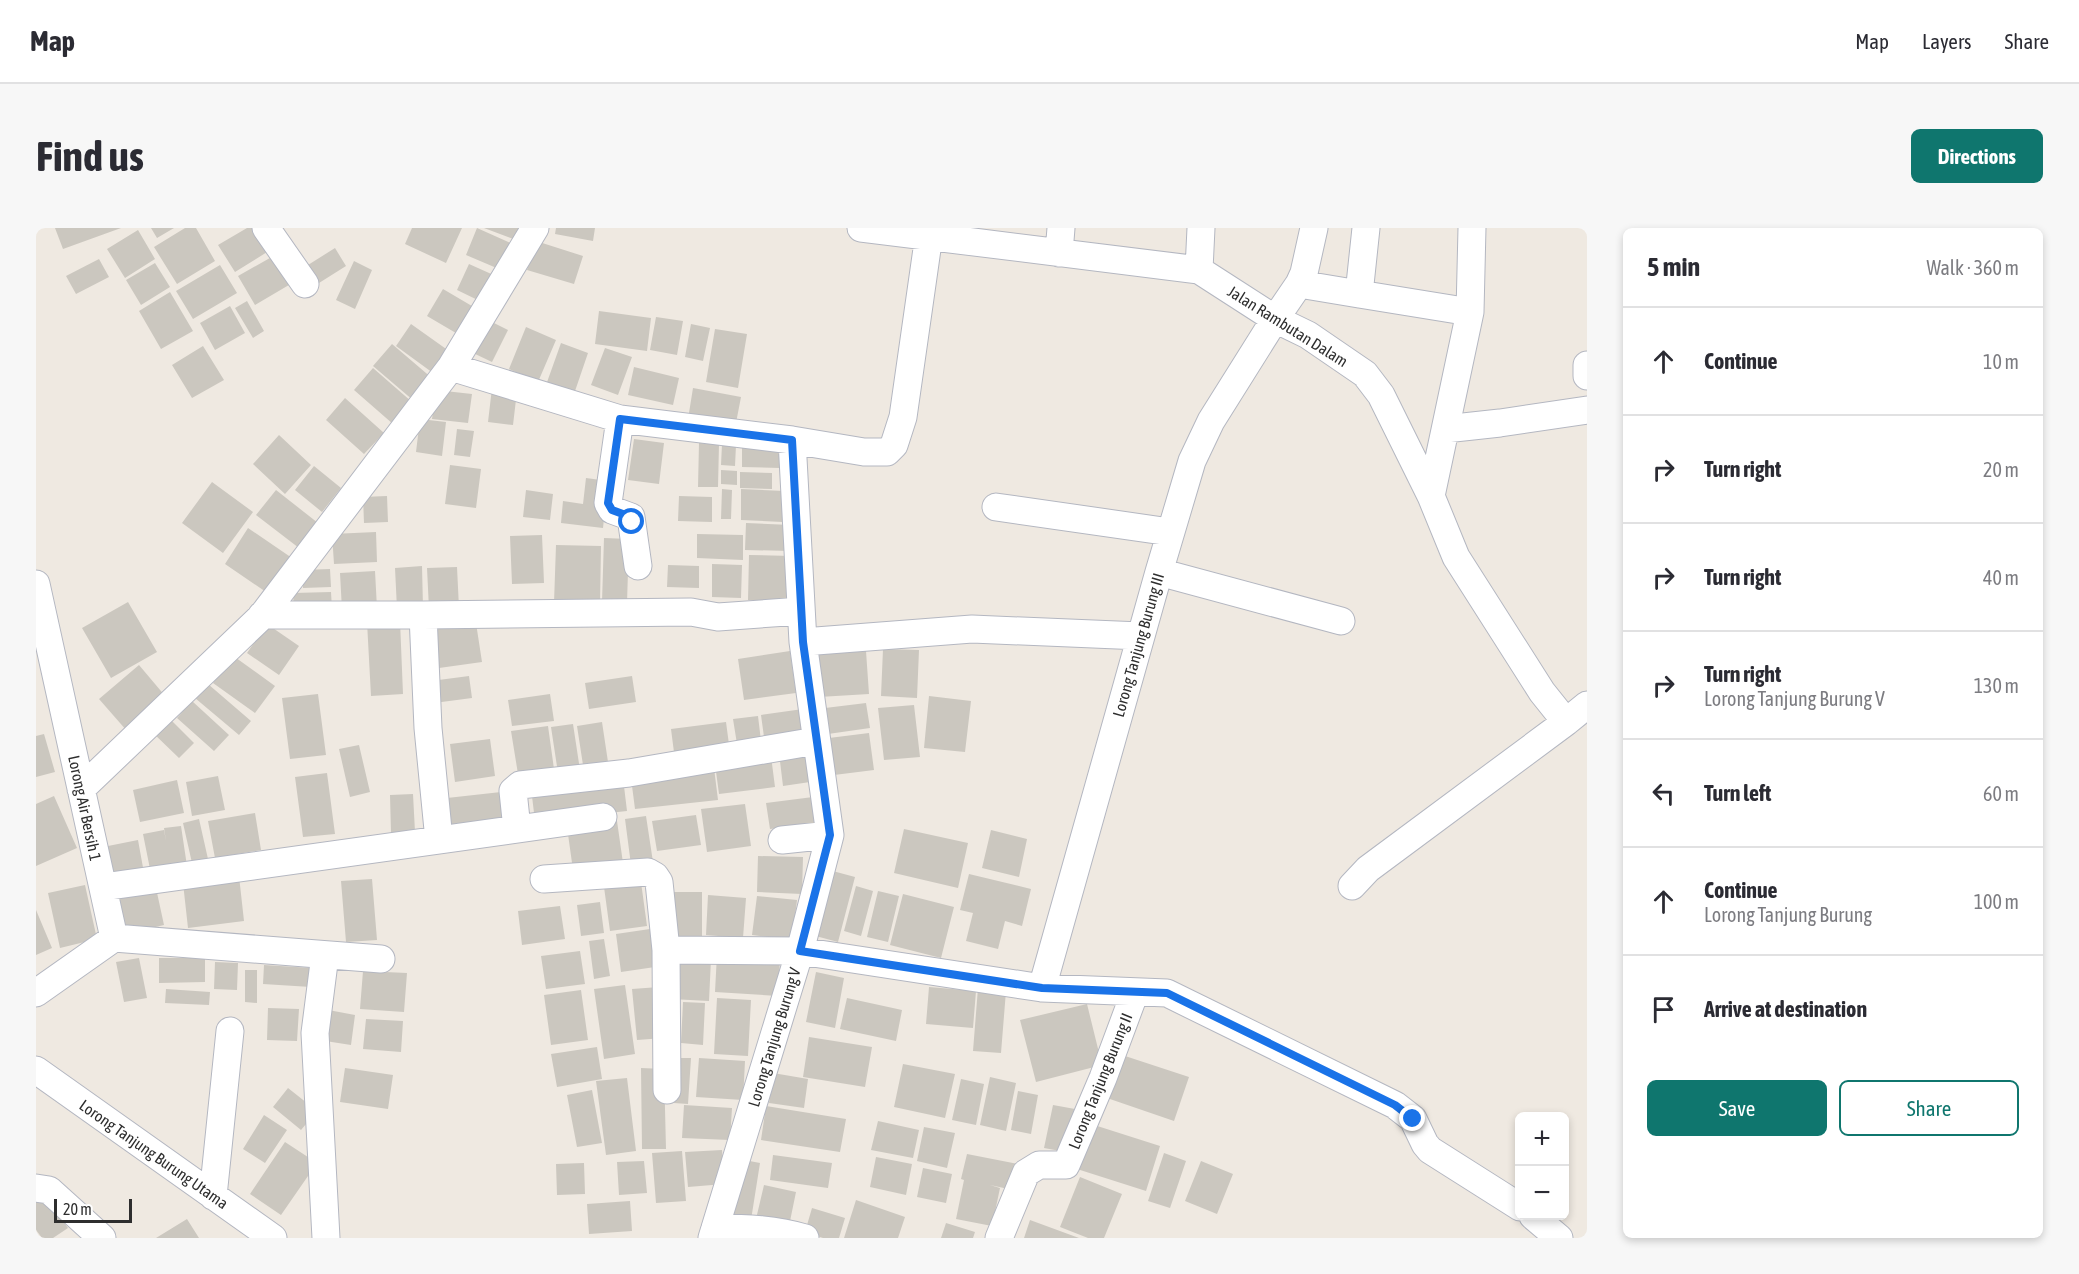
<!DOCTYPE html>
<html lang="en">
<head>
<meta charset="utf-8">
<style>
	body { margin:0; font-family:"Asap Condensed",sans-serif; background:#f7f7f7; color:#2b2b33 }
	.controls { position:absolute; right:18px; bottom:18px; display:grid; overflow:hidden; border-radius:9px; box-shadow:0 3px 9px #0003 }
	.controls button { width:54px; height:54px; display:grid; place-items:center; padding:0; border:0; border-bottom:2px solid #e1e1e2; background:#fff; color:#2b2b33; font:30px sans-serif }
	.scale { position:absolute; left:18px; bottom:15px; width:78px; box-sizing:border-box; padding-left:6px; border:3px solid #2e2e2e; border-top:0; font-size:16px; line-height:21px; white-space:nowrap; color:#2e2e2e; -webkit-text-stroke:4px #fff; paint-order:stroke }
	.stop { position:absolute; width:18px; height:18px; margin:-14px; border:4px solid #1a73e8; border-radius:50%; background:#fff }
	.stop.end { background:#1a73e8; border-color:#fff; box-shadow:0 2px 6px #0008 }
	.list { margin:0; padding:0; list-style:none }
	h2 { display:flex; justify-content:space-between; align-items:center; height:78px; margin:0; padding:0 24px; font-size:26px }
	h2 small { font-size:20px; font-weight:400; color:#7c7c81 }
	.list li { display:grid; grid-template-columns:39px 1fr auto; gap:18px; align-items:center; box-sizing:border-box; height:108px; padding:0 24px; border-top:2px solid #e1e1e2 }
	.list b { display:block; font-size:22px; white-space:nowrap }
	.list p { margin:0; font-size:20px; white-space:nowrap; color:#7c7c81 }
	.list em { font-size:20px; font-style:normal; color:#7c7c81 }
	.actions { display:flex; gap:12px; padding:18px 24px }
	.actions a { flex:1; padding:14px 0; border:2px solid #0f766e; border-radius:9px; text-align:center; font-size:21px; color:#0f766e }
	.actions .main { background:#0f766e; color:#fff }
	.icon { flex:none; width:33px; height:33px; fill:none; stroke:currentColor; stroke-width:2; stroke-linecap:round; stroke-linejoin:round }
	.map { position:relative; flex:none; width:1551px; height:1010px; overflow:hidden; border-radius:9px }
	header { display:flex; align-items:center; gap:36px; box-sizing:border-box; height:84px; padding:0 30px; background:#fff; border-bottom:2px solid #e1e1e2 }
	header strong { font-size:28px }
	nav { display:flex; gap:33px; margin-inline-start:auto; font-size:21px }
	.intro { display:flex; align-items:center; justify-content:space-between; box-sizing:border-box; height:144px; padding:0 36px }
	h1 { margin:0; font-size:42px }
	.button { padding:15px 27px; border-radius:9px; background:#0f766e; color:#fff; font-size:21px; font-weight:700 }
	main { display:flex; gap:36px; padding:0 36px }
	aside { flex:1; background:#fff; border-radius:9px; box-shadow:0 3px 9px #0003 }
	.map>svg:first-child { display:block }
	.building { fill:#cbc7bf }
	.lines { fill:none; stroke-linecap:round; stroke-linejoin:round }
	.minor-casing { stroke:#b4b7c1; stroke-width:29 }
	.minor { stroke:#fff; stroke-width:27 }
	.route { stroke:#1a73e8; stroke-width:8 }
	.labels { text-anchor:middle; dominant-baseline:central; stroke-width:4.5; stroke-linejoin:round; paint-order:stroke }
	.street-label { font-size:16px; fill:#2e2e2e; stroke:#fff }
</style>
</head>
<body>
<header>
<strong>Map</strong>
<nav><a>Map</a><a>Layers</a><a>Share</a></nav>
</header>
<div class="intro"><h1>Find us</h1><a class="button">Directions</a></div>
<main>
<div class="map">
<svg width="1551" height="1010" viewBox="0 0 1551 1010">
	<rect width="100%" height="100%" fill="#efe9e1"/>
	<path class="building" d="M19,0H85L27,21Z
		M115,0H138L121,10Z
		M149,0H160L179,33L141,56L118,19Z
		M211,0H223L236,21L199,44L182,17Z
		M376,0H426L410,35L369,16Z
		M441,0L481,18L470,44L430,27Z
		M448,0H493L488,15Z
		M520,0H559L557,13L519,6Z
		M102,2L119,31L89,50L71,21Z
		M500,13L547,28L538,56L491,42Z
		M299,20L310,38L283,55L272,37Z
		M241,26L258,54L219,77L202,48Z
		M63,31L73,49L40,66L30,48Z
		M318,33L336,42L319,81L300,72Z
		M119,35L134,59L105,77L90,52Z
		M433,36L462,49L450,76L421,62Z
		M184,37L201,65L157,91L140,63Z
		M407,61L441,81L425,108L391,88Z
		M134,64L157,103L125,121L103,83Z
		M211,73L228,103L217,110L199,80Z
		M194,78L209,105L179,122L164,95Z
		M563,83L615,90L611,123L559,116Z
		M620,89L647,93L641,127L614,122Z
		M450,91L472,102L456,134L435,124Z
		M375,96L413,123L397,145L360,118Z
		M655,96L674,100L667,133L649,129Z
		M490,99L520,112L502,154L473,141Z
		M679,101L711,106L702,160L670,154Z
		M525,115L552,125L538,166L510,157Z
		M356,116L397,151L378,173L337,138Z
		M167,118L188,152L156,170L136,137Z
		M569,120L596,129L582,167L555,157Z
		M598,139L643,150L637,177L592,167Z
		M337,140L376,174L357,196L318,162Z
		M456,160L481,163L477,197L452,194Z
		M657,160L705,169L699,200L652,191Z
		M400,162L436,166L432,195L396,191Z
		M309,170L348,205L328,226L290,192Z
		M384,191L410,194L406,228L380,224Z
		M421,201L438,203L434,229L418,227Z
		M243,207L275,237L249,266L217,236Z
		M598,211L628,215L623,256L592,252Z
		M663,215L683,216L682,259H662Z
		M686,216L700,217L699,238L685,237Z
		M706,220L744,221V240L706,239Z
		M414,237L445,241L440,280L409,276Z
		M278,238L305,260L286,284L259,262Z
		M685,242L701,243V257L685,256Z
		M704,244L736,245V261L704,260Z
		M550,250L572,253L567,300L525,295L527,273L547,276Z
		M176,254L217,284L187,325L146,295Z
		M686,261L696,262L695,291H685Z
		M705,261L748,263L747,294L705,292Z
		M240,262L282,295L263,320L220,287Z
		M490,262L517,266L514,292L487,289Z
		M351,268L352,294L328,295L327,269Z
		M643,268L676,269V294L642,293Z
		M710,295L755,297V323L709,322Z
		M212,300L256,330L233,366L189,336Z
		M340,304L341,334L298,336L296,306Z
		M661,306L707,307V332L661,330Z
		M506,307L508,355L476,356L474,308Z
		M568,310L593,311L591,375L566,374Z
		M520,317L565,318L564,376L518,375Z
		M713,327L756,328L755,373L712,372Z
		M676,336L706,337L705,370L676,369Z
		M632,337L663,338V360L631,359Z
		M386,338L387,380L361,381L359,340Z
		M421,339L423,380L393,381L391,340Z
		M294,341L295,359L267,360V342Z
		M339,343L341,380L306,382L304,345Z
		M295,364L296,381L258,383L257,365Z
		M92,374L121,424L75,450L46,400Z
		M364,393L367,466L335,468L331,394Z
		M440,395L446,434L403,440L397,401Z
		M231,396L263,418L243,447L211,425Z
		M847,421L883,422L881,470L845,468Z
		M754,423L760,465L708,472L702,431Z
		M830,423L833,466L783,469L780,426Z
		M196,427L239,458L219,485L177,455Z
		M103,437L130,469L91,503L63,471Z
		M433,448L436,470L398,475L395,453Z
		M596,448L600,474L553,481L549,455Z
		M172,456L215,493L203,507L159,470Z
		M282,466L290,527L254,531L246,470Z
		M514,466L518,493L476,498L472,472Z
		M893,468L935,473L929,524L888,520Z
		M156,473L193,507L178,523L141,490Z
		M830,475L834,500L785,507L781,481Z
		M878,477L884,529L848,532L842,480Z
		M767,481L770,504L728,509L725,487Z
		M131,488L158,515L143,530L116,504Z
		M722,488L725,513L701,516L697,491Z
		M566,494L572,534L547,537L541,498Z
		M690,494L694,524L639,532L635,501Z
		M537,496L544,542L522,545L515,499Z
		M512,498L518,541L482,546L475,503Z
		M833,505L838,542L790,548L785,511Z
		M8,506L19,544L0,549V508Z
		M454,511L459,548L419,554L414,516Z
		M323,517L334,564L314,569L303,521Z
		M769,522L774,554L747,558L743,525Z
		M735,528L739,559L683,566L679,536Z
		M678,540L682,572L599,581L595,550Z
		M291,545L299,606L267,609L259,549Z
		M182,548L189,582L156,588L150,554Z
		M587,550L591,583L499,593L495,560Z
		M141,552L148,585L104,594L97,562Z
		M475,563L479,598L406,606L402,571Z
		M377,566L379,604L355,605L354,567Z
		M18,568L41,620L0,638V576Z
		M777,569L781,595L734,601L730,575Z
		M709,576L715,618L671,624L665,581Z
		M219,585L225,622L179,630L172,593Z
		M660,587L665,617L621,623L616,593Z
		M610,588L617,634L595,637L589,591Z
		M163,591L172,631L156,635L147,595Z
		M581,593L587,635L537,642L531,599Z
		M145,598L151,638L115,646L107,606L128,602L130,613L128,600Z
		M868,601L932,615L922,660L858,645Z
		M955,602L991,611L983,649L946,640Z
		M102,612L108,645L74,652L67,619Z
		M722,628L767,629L766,666L721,664Z
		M793,642L819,649L802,714L776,707Z
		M933,646L995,661L986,698L969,693L962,721L930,713L937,685L924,682Z
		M203,648L208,693L152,700L147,655Z
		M336,651L341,712L310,714L305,653Z
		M605,654L611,698L574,703L568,659Z
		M49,657L61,711L24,720L12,665Z
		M820,658L837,663L825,708L808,703Z
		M120,660L128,697L86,707L78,670Z
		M842,663L863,668L852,714L831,709Z
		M637,664H666V709H638Z
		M867,666L918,679L905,730L854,717Z
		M672,667L710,670L707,710L670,707Z
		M721,668L761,672L756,712L716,707Z
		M564,674L568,705L545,708L541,677Z
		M524,678L529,711L486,717L482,683Z
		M0,682L16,720L0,727Z
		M614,701L619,739L585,744L580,706Z
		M568,711L574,748L558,751L553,713Z
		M544,723L549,756L510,761L505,728Z
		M681,726L744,730L742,768L679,764Z
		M637,729L675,731L673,773L635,771Z
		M103,730L111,770L88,774L80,734Z
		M123,730H169V754L123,755Z
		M179,734L202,735L201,762L178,761Z
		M228,737L276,740L275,759L227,756Z
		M209,742H221V775L209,774Z
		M327,743L371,745L368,784L324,781Z
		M780,744L808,750L799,800L770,794Z
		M589,757L599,826L568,831L558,761Z
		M623,759L628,810L601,812L596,761Z
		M893,759L940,763L937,800L890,796Z
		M942,760L970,763L965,825L937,823Z
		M130,761L174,764L173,777L129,775Z
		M545,762L552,812L515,817L508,767Z
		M681,770L715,772L712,828L678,826Z
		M811,770L866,782L860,813L804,801Z
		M647,774L669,775L667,817L645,815Z
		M1051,776L1066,837L1000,854L984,792Z
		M232,780L263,781L261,813L231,812Z
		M287,781L319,787L315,817L283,812Z
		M330,791L367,793L365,824L327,821Z
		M773,809L836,819L829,859L767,849Z
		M561,819L566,851L521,859L515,826Z
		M1086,827L1153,849L1138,893L1071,870Z
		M640,830H655L652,876L638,875Z
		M663,830L709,833L707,872L660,869Z
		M867,836L919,846L909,890L858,879Z
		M309,840L357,847L352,881L304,874Z
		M605,840L628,841L630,921H606Z
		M737,845L772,851L768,880L733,875Z
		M954,849L980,855L970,903L944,897Z
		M591,850L600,923L570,927L560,853Z
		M925,851L948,856L940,897L916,892Z
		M252,860L281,883L265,902L237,879Z
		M556,862L566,915L541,919L531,867Z
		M982,863L1002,867L995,906L975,902Z
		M648,877L696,880L694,912L646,910Z
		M1017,877L1039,881L1030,924L1008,920Z
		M730,878L810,891L804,924L725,912Z
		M228,887L251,902L229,935L207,921Z
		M842,893L883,902L877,930L835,922Z
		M1055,896L1124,918L1110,963L1041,941Z
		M888,899L919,905L911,940L881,933Z
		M249,914L281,935L245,987L214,966Z
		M686,922L688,956L652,959L649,924Z
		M646,923L650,973L620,975L616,925Z
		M1128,925L1150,933L1134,980L1112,973Z
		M931,926L982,936L977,962L954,957L964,960L956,998L920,991L928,952L925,951Z
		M737,927L796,935L792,960L734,952Z
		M840,929L876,936L870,967L834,959Z
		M703,931L724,935L715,992L695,988Z
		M608,933L611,965L583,967L581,934Z
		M1165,933L1197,946L1181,986L1149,973Z
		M548,935L549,966L521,967L520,936Z
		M887,940L916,946L910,975L881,969Z
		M1044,949L1086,966L1068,1010H1052L1024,999Z
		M728,957L760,964L753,998L720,991Z
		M8,967L32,1000L17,1010H6L0,1002V973Z
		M820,972L869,989L862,1010H808Z
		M594,973L596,1003L553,1006L551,976Z
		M776,980L809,990L803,1010H787L769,1004Z
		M151,991L163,1010H120Z
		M994,992L1043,1010H988Z
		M910,995L939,1004L937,1010H905Z"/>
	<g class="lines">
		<defs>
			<path id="minor" d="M230,0L269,56
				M825,0L1163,42L1239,91L1272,107L1329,146L1345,167L1395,268L1420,329L1506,464L1530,494L1551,477
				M1330,0L1323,66L1434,84
				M1023,25L1025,0
				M1163,42L1165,0
				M1263,56L1323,66
				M1551,137V148
				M415,139L584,191L756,212L828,224H851L858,217L867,189L894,0
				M584,191L572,275L576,282L595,289L602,338
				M1409,201L1464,195L1551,182
				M1395,268L1434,84L1436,0
				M960,279L1134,304
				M1123,344L1305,393
				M0,356L78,710
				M226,387H387L655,384L682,389L765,383
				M387,387L392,500L403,612
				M767,414L936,401L1105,408
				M45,561L226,388L415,139L499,0
				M481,601L477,563L484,557L593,545L780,513
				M746,612L794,607
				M508,651L612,644L619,648L623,654L630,722L631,862
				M1316,658L1332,641L1530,494
				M67,659L567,589
				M78,710L345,731
				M630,722L764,723L1006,760L1131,765L1359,877L1377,891L1389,916L1394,922L1484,979
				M289,727L279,805L290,1010
				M1006,760L1123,344L1156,233L1175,193L1239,91L1263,56L1268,45L1278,0
				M0,765L78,710
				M0,842L237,1010
				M0,960L13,962L66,1010
				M177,968L194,803
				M1497,988L1523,1010
				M679,1000C710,1000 740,1001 769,1010
				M676,1010L764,723L794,607L767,414L756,212
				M963,1010L990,945L1003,937H1030L1067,850L1099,764"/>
		</defs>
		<use href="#minor" class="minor-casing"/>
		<use href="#minor" class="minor"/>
	</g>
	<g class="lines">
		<path class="route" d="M596,294L595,289L576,282L572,275L584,191L756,212L767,414L794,607L764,723L1006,760L1131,765L1359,877L1377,891"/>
	</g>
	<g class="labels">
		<g class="street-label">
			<text transform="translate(1252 98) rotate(32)">Jalan Rambutan Dalam</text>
			<text transform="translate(1102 417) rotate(-74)">Lorong Tanjung Burung III</text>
			<text transform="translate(49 580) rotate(78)">Lorong Air Bersih 1</text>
			<text transform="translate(738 809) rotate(-73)">Lorong Tanjung Burung V</text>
			<text transform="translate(1064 853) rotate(-68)">Lorong Tanjung Burung II</text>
			<text transform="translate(118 926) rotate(35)">Lorong Tanjung Burung Utama</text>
		</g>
	</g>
</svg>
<div class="controls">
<button>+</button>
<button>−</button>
</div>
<div class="scale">20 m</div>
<div class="stop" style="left:596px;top:294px"></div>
<div class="stop end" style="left:1377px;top:891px"></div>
</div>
<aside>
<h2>5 min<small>Walk · 360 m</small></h2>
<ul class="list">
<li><svg class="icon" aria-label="ahead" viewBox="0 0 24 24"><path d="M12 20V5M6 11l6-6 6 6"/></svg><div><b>Continue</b></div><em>10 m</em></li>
<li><svg class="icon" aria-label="right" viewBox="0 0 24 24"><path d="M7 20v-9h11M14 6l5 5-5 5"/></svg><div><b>Turn right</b></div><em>20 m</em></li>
<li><svg class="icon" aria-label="right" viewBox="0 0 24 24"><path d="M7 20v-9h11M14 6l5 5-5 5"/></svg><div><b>Turn right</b></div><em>40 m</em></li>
<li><svg class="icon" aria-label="right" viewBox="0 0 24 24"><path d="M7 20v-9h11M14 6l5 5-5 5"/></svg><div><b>Turn right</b><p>Lorong Tanjung Burung V</p></div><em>130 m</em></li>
<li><svg class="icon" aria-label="left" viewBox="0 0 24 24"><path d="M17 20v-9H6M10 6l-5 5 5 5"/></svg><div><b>Turn left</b></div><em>60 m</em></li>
<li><svg class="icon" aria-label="ahead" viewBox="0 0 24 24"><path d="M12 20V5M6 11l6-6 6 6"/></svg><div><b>Continue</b><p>Lorong Tanjung Burung</p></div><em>100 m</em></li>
<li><svg class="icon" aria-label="arrive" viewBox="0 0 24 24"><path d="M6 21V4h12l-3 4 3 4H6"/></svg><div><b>Arrive at destination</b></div></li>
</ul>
<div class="actions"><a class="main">Save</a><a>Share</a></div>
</aside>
</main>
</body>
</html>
